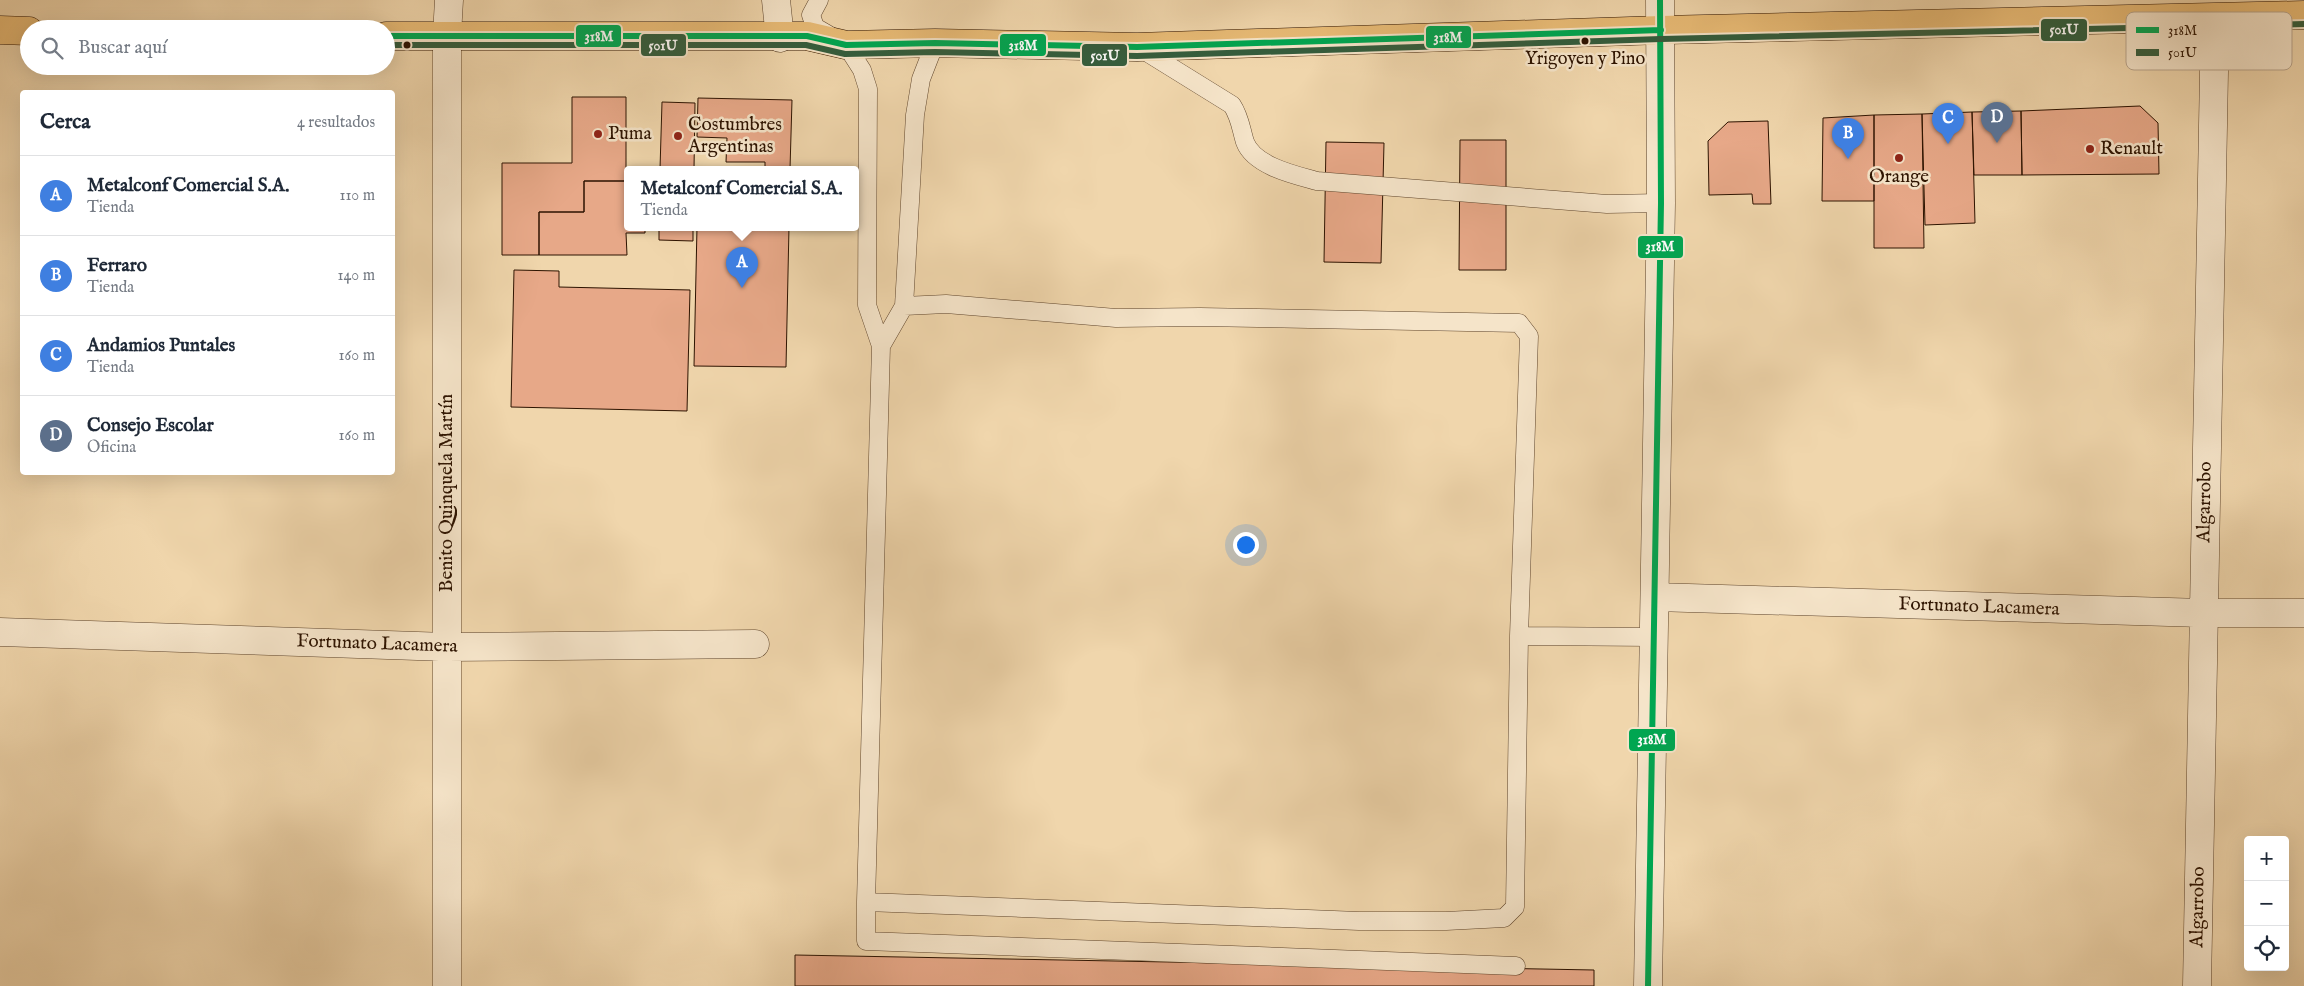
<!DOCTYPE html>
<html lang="es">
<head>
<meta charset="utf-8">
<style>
	body { margin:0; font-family:"IM FELL English",serif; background:#f6f6f7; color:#1f2937 }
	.controls { position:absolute; right:15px; bottom:15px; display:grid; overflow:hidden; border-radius:5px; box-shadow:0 5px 20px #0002 }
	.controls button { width:45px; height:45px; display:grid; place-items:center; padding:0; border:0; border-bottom:1px solid #e0e1e3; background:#fff; color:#1f2937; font:25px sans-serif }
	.you { position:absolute; left:1245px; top:544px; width:18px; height:18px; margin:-12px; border:4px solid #fff; border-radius:50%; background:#1a73e8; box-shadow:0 0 0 8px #1a73e833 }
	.badge { display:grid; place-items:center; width:32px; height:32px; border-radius:50%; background:#8f2418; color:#fff; font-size:16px; font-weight:700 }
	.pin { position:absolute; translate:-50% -41px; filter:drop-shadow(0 1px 2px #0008) }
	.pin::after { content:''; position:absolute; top:26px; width:18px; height:15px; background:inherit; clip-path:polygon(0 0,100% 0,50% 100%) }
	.popup { position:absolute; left:624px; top:166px; width:235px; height:65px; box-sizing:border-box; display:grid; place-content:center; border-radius:5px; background:#fff; filter:drop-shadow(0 1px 4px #0005); font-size:16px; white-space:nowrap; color:#747a83 }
	.popup b { font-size:19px; color:#1f2937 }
	.popup::after { content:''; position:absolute; left:50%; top:100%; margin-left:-10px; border:10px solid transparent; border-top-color:#fff }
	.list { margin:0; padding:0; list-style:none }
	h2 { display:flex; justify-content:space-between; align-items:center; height:65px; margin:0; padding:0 20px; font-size:21px }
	h2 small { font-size:16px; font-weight:400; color:#747a83 }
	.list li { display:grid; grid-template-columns:32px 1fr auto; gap:15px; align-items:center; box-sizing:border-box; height:80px; padding:0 20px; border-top:1px solid #e0e1e3 }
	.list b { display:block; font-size:19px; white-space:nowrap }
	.list p { margin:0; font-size:16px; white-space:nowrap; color:#747a83 }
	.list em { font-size:16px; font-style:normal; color:#747a83 }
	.icon { flex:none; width:28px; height:28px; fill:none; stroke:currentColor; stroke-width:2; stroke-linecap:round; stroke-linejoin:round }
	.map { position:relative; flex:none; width:2304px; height:986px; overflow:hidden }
	.search { position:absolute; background:#fff; box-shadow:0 5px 20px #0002; left:20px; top:20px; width:375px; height:55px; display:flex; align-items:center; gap:12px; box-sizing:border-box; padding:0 18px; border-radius:28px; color:#747a83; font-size:19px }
	.panel { position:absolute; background:#fff; box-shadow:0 5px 20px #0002; left:20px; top:90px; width:375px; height:385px; border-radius:5px }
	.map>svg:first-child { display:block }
	.building { fill:#e7a888; stroke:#2d1300 }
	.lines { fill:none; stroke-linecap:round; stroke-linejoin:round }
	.lane-casing { stroke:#5e442b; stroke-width:19 }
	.street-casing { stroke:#5e442b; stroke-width:29 }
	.primary-casing { stroke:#2d1300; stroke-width:29 }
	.lane { stroke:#f5e4c9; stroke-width:18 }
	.street { stroke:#f5e4c9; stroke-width:28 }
	.primary { stroke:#e8bb76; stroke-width:28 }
	.bus-1-casing { stroke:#f5e4c9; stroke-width:10 }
	.bus-2-casing { stroke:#f5e4c9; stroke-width:10 }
	.bus-1 { stroke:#00a651; stroke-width:6 }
	.bus-2 { stroke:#345d3d; stroke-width:6 }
	.bus-dot { fill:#2d1300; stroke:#f5e4c9; stroke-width:2 }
	.poi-dot { fill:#8f2418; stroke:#f5e4c9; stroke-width:2 }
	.labels { text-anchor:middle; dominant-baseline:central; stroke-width:5; stroke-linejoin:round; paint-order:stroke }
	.bus-label { font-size:18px; fill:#2d1300; stroke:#f5e4c9 }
	.poi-label { font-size:19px; fill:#2d1300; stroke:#f5e4c9; text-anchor:start }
	.street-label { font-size:19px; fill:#2d1300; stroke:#f5e4c9 }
	.key { fill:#f5e4c9; stroke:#b9a58d; stroke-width:1 }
	.key-label { font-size:14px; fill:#2d1300 }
	.line-badge { stroke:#f5e4c9; stroke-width:2 }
	.badge-label { font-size:14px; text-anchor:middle; font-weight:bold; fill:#fff }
</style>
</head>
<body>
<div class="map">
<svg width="2304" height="986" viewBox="0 0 2304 986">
	<rect width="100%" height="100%" fill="#f0d6ac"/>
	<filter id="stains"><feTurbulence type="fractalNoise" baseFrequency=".004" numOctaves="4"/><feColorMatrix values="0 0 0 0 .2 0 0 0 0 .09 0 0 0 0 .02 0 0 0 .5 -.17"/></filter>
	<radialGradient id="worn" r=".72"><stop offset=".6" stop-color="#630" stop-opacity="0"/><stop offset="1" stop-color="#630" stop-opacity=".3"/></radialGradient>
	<path class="building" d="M572,97H626V181H584V212H539V255H502V163H572Z
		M698,98L792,100L790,169H765V162H726L727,138L697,137Z
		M662,102L695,103L694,169H660Z
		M2140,106L2158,123L2159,174L2022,175L2021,111Z
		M2021,111L2022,175H1974L1972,112Z
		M1972,112L1975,223L1925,225L1922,114Z
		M1922,114L1924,248H1874V115Z
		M1874,115V201H1822L1823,118Z
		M1768,121L1771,204H1753L1752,194L1709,195L1708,141L1728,122Z
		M1460,140H1506V270H1459Z
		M1326,142L1384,143L1381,263L1324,262Z
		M626,174H628V227H645V233H626L627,255H539V212H584V181H626Z
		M659,227H693V241L659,240Z
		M697,227H789L786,367L694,366Z
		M514,270L559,271V287L690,290L687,411L511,407Z
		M795,955L1594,970V986H795Z"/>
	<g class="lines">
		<defs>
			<path id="lane" d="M819,0L811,15L815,27L846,45L862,70L868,89L867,305L881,346L866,902L1359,921H1446L1504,918L1515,907L1519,636L1529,336L1519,323L1200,317L1116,318L946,304L904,306
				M1140,48L1232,105C1240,117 1241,129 1245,142C1254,166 1295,175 1317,181L1607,204L1661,203
				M881,346L904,306L915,115L921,79L935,43
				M1519,636L1654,637
				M866,902V941L1516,966"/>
			<path id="street" d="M776,0L780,38
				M1655,597L2203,613H2304
				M0,632L447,647L755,644
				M447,986V35L449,0
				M1648,986L1661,203L1660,0
				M2197,986L2215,18"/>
			<path id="primary" d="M0,30L29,31
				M386,36H807L846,45L935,43L1137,47L1661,30L2304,15"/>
		</defs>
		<use href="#lane" class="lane-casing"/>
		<use href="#street" class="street-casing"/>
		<use href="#primary" class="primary-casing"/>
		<use href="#lane" class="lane"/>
		<use href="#street" class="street"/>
		<use href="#primary" class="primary"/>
		<defs>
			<path id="bus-1" d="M386,36H807L846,45L935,43L1137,47L1661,30
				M1648,986L1661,203L1660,0"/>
			<path id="bus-2" d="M386,45H806L845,54L935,52L1137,56L1661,39L2304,24"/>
		</defs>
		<use href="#bus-1" class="bus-1-casing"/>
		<use href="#bus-2" class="bus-2-casing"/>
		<use href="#bus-1" class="bus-1"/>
		<use href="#bus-2" class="bus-2"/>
	</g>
	<g class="bus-dot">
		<circle cx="1585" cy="41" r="4.5"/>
		<circle cx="407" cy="45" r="4.5"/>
	</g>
	<g class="poi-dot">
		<circle cx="598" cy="134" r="5"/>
		<circle cx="678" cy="136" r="5"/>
		<circle cx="2090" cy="149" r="5"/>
		<circle cx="1899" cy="158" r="5"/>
	</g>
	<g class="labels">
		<g class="bus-label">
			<text x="1585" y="59">Yrigoyen y Pino</text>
		</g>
		<g class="poi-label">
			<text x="688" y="125">Costumbres<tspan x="688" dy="22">Argentinas</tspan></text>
			<text x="608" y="134">Puma</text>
			<text x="2100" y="149">Renault</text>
			<text x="1899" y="177" text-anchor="middle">Orange</text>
		</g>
		<g class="street-label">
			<text transform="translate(447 493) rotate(-90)">Benito Quinquela Martín</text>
			<text transform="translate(2205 502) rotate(-89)">Algarrobo</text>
			<text transform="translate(1979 607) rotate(2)">Fortunato Lacamera</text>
			<text transform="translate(377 644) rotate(2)">Fortunato Lacamera</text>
			<text transform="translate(2198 907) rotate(-89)">Algarrobo</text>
		</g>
	</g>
	<rect x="2126" y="12" width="166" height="58" rx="8" class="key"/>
	<rect x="2136" y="27" width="23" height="6" fill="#00a651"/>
	<rect x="2136" y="49" width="23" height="7" fill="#345d3d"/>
	<g class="key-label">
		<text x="2168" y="35">318M</text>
		<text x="2168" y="57">501U</text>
	</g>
	<g class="line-badge">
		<rect x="2040" y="18" width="48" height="24" rx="5" fill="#345d3d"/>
		<rect x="575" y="24" width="47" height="24" rx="5" fill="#00a651"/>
		<rect x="1425" y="25" width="47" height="24" rx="5" fill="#00a651"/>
		<rect x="999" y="33" width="48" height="24" rx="5" fill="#00a651"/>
		<rect x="640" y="33" width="47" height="24" rx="5" fill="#345d3d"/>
		<rect x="1081" y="43" width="47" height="24" rx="5" fill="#345d3d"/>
		<rect x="1637" y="235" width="47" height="24" rx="5" fill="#00a651"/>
		<rect x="1628" y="728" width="48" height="24" rx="5" fill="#00a651"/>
	</g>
	<g class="badge-label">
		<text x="2064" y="34">501U</text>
		<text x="599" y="41">318M</text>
		<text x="1448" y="42">318M</text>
		<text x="1023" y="50">318M</text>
		<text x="663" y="50">501U</text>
		<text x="1105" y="60">501U</text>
		<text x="1660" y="251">318M</text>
		<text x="1652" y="744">318M</text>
	</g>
	<rect width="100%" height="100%" filter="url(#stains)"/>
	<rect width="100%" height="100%" fill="url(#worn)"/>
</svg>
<div class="controls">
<button>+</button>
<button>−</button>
<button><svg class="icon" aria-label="locate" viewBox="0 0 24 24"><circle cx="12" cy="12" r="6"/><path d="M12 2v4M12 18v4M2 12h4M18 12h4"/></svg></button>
</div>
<div class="you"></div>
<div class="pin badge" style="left:742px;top:288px;background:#3f7fe0">A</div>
<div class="popup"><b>Metalconf Comercial S.A.</b>Tienda</div>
<div class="pin badge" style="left:1848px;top:159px;background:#3f7fe0">B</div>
<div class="pin badge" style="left:1948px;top:144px;background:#3f7fe0">C</div>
<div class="pin badge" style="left:1997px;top:143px;background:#5c6f8a">D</div>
<div class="search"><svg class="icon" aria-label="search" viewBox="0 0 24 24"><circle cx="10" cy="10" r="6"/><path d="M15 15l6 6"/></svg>Buscar aquí</div>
<section class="panel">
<h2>Cerca<small>4 resultados</small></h2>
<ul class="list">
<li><span class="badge" style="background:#3f7fe0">A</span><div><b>Metalconf Comercial S.A.</b><p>Tienda</p></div><em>110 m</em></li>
<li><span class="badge" style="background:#3f7fe0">B</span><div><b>Ferraro</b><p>Tienda</p></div><em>140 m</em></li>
<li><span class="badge" style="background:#3f7fe0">C</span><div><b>Andamios Puntales</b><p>Tienda</p></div><em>160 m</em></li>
<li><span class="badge" style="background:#5c6f8a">D</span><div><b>Consejo Escolar</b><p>Oficina</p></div><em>160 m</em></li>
</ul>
</section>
</div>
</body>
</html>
